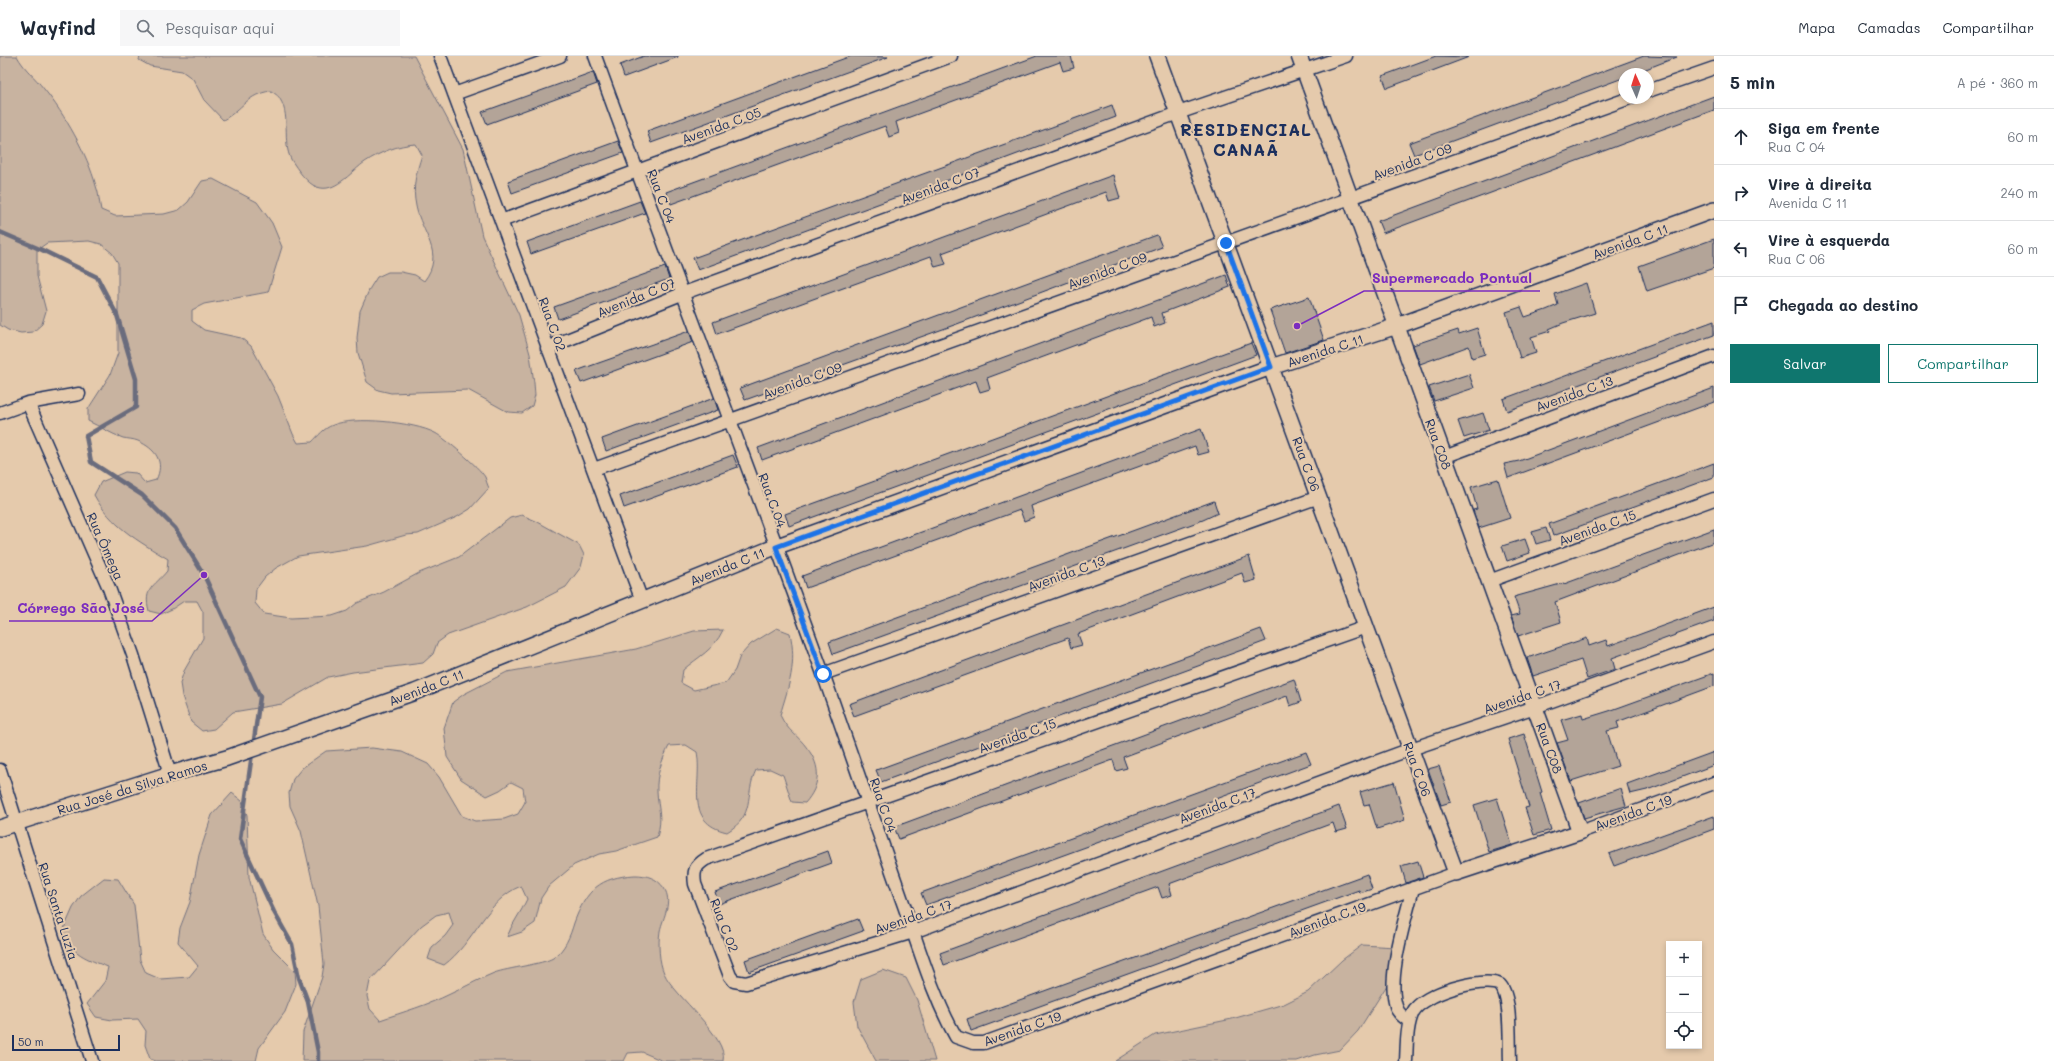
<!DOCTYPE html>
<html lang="pt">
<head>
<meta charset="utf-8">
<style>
	body { margin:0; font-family:Mali,sans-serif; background:#f6f6f7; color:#1f2937 }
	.controls { position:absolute; right:12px; bottom:12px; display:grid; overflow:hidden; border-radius:0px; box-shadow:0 2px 6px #0003 }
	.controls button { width:36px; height:36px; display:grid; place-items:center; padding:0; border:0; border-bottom:1px solid #e0e1e3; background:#fff; color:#1f2937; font:20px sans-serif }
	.compass { position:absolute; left:1618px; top:12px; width:36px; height:36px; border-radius:50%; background:#fff; box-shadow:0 2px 6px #0003; rotate:357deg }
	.scale { position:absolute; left:12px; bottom:10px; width:108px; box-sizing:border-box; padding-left:4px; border:2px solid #1b2f5e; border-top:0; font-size:11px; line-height:14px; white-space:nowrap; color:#1b2f5e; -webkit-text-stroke:3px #e5caac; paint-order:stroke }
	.stop { position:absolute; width:12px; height:12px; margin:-9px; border:3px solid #1a73e8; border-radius:50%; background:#fff }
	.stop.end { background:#1a73e8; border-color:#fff; box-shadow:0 1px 4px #0008 }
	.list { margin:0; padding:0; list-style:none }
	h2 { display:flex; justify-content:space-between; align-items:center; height:52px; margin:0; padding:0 16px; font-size:17px }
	h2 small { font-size:13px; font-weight:400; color:#747a83 }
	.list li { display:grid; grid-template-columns:26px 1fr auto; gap:12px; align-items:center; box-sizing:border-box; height:56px; padding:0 16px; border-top:1px solid #e0e1e3 }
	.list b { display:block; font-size:15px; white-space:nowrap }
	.list p { margin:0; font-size:13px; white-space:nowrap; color:#747a83 }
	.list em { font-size:13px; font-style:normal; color:#747a83 }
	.actions { display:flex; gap:8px; padding:12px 16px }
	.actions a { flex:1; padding:9px 0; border:1px solid #0f766e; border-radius:0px; text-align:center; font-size:14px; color:#0f766e }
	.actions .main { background:#0f766e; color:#fff }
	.icon { flex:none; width:22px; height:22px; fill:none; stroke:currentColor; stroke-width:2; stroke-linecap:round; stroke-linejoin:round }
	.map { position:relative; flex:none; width:1714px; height:1005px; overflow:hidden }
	header { display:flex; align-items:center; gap:24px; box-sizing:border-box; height:56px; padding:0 20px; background:#fff; border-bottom:1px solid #e0e1e3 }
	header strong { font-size:19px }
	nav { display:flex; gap:22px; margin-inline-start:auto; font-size:14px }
	.search { width:280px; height:36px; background:#f6f6f7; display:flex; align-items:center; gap:10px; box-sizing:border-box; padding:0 14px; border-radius:0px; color:#747a83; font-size:15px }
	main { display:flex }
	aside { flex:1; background:#fff }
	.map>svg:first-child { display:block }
	.green { fill:#c8b3a0; stroke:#72717f }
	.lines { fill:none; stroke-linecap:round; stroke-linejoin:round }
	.stream { stroke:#6b6c7d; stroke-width:4.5 }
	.building { fill:#b3a498; stroke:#1b2f5e }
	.minor-casing { stroke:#1b2f5e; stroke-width:15 }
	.tertiary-casing { stroke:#1b2f5e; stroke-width:18 }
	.minor { stroke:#e5caac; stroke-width:12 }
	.tertiary { stroke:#e5caac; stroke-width:15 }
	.route { stroke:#1a73e8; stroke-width:5 }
	.labels { text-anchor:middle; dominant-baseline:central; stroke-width:4; stroke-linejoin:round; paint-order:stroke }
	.street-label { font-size:13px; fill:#1b2f5e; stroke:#e5caac }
	.district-label { font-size:17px; font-weight:bold; letter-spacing:1px; fill:#1b2f5e; stroke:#e5caac }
	.leader { fill:none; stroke:#7b2cbf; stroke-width:1.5 }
	.callout-dot { fill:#7b2cbf; stroke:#e5caac; stroke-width:1.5 }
	.callout-label { font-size:14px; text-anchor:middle; font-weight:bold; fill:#7b2cbf; stroke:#e5caac; stroke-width:4; stroke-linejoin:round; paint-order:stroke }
</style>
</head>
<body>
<header>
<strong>Wayfind</strong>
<div class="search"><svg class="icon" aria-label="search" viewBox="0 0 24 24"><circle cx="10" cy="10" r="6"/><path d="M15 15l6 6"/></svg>Pesquisar aqui</div>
<nav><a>Mapa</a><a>Camadas</a><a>Compartilhar</a></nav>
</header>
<main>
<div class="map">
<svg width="1714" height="1005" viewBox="0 0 1714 1005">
	<rect width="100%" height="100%" fill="#e5caac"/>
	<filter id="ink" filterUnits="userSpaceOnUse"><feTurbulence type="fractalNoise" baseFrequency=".025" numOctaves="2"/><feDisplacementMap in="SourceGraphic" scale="8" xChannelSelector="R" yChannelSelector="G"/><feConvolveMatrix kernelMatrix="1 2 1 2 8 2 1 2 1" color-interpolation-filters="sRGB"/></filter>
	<g filter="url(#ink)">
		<path class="green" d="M0,0H17C24,13 35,21 44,33C65,59 87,97 96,130C99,137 99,146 101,154L115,160L164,158L179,154L188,146L202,125L213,123L257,146L272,167L282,191L268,236L204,248L192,254V265L204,274L241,282L251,290L278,340L293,378L298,387L312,386C318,380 324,372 333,369C354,360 414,366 435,377C445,382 479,411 485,421C486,424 487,428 489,432L470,453L457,461L418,478L406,479L367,490L298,500L276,512L265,521L256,533L255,547L264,558L291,562L332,560L347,555L357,547L384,536L419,517L459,501L510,462L522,459L536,465L579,489L584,499L581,511L566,531L527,551L448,579L437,587L433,598L423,607L353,616L328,621L282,648L233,656L214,673L202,675L191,666L182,640L180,627L184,615L203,582V556L197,545H184L172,553L161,558L149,555C143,532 154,531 167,515L168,503C138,485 111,470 94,439L101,426L125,416L136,417L145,427L156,424C165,406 156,393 138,385C133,383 128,383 123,382C111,378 99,370 88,365V353L110,319L118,297V207L112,197L101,188L89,185L47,187L37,194V220L46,255L42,268L33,276L21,277L8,274L0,269Z
			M140,0H414L463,93L482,180L519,259L530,298L534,327L535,339L532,350L522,357L508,356L468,334L391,337L378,334L367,326L358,297L357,282L360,255L370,232L377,221L388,216H401L415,219L424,225C446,197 421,177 416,150C412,131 416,117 422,99L416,88C398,89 380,96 365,106C353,114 337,135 321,132C310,131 300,117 294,108C280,90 292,62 280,43C279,40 274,37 271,35C247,38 243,53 223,64L204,44L193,23L182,15L150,10L139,4Z
			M777,572L790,577C797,608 789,629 780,659C788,676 797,678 807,692C822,711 820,730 805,747L792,746L783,719L770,713L756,714C744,740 756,759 727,776C683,766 703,727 697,696L686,689L669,690C662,704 656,719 657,735C658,755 663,760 657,781L616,795L599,798L574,809L549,830L541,842L535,867L522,876L507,881C512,867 521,857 527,843L521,830C486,844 474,887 444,909L428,903L432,891L445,880L453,869L449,856L436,859L421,870L370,925L367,940L370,953L380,964C403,956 428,949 450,938C465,931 479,923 494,917C508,912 543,908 553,902C565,894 570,880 574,867C586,834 600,821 635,819C647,819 657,822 664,832C673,846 663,861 660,875C658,888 659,906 664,917C674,940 729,981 723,1005H663L642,996L628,997L624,1005H302L303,976L322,921L324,908L318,850L301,775L290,750L289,737L293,723L302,712L326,695L372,692L402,696L428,708L439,721L462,760L475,765L504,763L518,758L525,746L523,732L511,726L500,734L487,740L461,723L447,701L444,672L453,646L464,638L507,616L636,593L694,575L723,574C713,595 699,600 683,614L681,627L694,634L726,627L735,614L740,600L751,588Z
			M232,737L242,745L247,759L249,821L263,878L273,893L295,915L296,928L285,956L259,992L256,1005H156L150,1003L145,989L146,975L138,963L112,964L96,961L87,948L105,925L108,911C87,903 72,898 62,877L73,852L81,840L104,822L118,823L134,849L140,904L146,917L160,923L189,921L198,910L178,886L180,872L190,846L199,799L212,759Z
			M1362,889L1395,891L1396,915L1358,975L1340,994L1315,999L1297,1005H1115L1155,979L1232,963L1284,948L1308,936L1342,904Z
			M883,914L906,922L917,944L935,1005H876L857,970L854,946L861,923Z"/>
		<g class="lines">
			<path class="stream" d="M0,176L42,194L97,221L117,259L136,323V351L86,380L91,406L142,439L175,472L204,519L260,641L240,783L274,856L292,888L299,922L308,946L318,996V1005"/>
		</g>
		<path class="building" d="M644,0H678V1L624,21L620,9Z
			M851,0L888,1L651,87L647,75Z
			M1037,0H1071L1074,12L1063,15L1060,6L896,66L899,77L889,81L885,70L671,148L666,136Z
			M1436,0L1469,1L1387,32L1382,20Z
			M1644,0L1677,1L1633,18H1624L1623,22L1414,99L1409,87Z
			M593,16L597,28L487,68L482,56Z
			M1714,40V54L1383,177L1378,165Z
			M1112,49L1116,61L911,138L894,142L698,214L693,202Z
			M618,85L623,97L512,137L508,125Z
			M1113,119L1120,142L1109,145L1106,136L942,197L946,208L935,211L931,200L717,278L713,266Z
			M640,145L645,157L531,198L527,186Z
			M1157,179L1162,191L957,268L745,344L740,332Z
			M1714,183V212L1647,235L1639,210Z
			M665,211L669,223L558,263L554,251Z
			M1226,219L1230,231L1162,257L1165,267L1154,271L1151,261L987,322L990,333L980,336L976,325L762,404L758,392Z
			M1586,227L1595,257L1563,267L1549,273L1550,275L1531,281L1536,297L1520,302L1506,256L1521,251L1525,261L1546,254L1558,249L1555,238Z
			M1309,241L1324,284L1285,297L1270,254Z
			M1714,265V279L1507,355L1503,343Z
			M1477,272L1485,298L1472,302L1469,290L1420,308L1413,289L1458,274L1459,278Z
			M689,275L693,286L581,327L576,315Z
			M1251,287L1256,299L1240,305L789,470L785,458Z
			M1469,318L1474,332L1434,345L1429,331Z
			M1714,332V346L1508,422L1504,408L1519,405Z
			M714,342L718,354L606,395L602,383Z
			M1483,357L1489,374L1464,382L1458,365Z
			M1201,373L1209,396L1198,399L1195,390L1031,450L1034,461L1024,465L1020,454L806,532L802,520Z
			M733,399L738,411L624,452L620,440Z
			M1714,407V421L1553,480L1549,468Z
			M1498,423L1510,462L1479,472L1473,454L1477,453L1471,431Z
			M1214,445L1218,457L1203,464L833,598L829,586Z
			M1546,472L1550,484L1536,488L1532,476Z
			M1714,473V486L1555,546L1561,566L1518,580L1511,560L1520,558L1514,541L1564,527V528Z
			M1525,483L1530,497L1507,505L1502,490Z
			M1249,500L1256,524L1245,527L1242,517L1078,578L1082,589L1071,592L1068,582L854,660L849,648Z
			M1714,551V565L1612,602L1615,613L1587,623L1581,604L1533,620L1527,602L1587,582L1589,590L1606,584L1608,590Z
			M1261,573L1266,585L1250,591L881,726L876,714Z
			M1714,617V630L1617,666L1619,672L1607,675L1618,710L1571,725L1557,687L1568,684L1561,664L1582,658L1583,663L1609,655Z
			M1294,623L1301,646L1290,650L1287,640L1123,701L1127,712L1116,715L1113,704L899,783L894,771Z
			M1524,678L1542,736L1540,737L1551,774L1534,779L1525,752L1529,751L1508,683Z
			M1306,696L1311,708L1138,772L926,849L921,837Z
			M1714,696V709L1647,734L1630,738L1627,728Z
			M1439,710L1451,746L1441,749L1428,713Z
			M1394,726L1405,764L1377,773L1369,748L1364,749L1360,736Z
			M1621,732L1626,750L1584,762L1579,747Z
			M1497,742L1512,789L1489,796L1474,749Z
			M1339,750L1347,773L1336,776L1333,767L1169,828L1172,839L1162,842L1158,831L944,909L940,897Z
			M1714,760V773L1614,810L1609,798Z
			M828,795L832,807L719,848L715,836Z
			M1418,805L1423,821L1406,827L1401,810Z
			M1367,818L1372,833L1360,837L1359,834L971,975L967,963Z
			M858,863L863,875L749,916L745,904Z"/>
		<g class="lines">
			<defs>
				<path id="minor" d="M440,0L642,545
					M595,0C671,209 751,417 826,626C851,699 877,771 902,844C918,888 933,941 956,981L973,987H984L1456,817
					M1648,35L1714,12
					M454,38L560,0
					M501,165L951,0
					M547,292L684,237L1178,57L1346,0
					M28,347L109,532L133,599L170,718
					M0,357L28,347L79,338
					M1444,401L1714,300
					M594,413L1630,42
					M1489,525L1714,443
					M1366,571L706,803C695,810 693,815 695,828L730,920L734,925L746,927L913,876L1411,693L1535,651L1714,586
					M823,618L1319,441
					M0,714L92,1005
					M1580,776L1714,727
					M1409,965C1405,962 1401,960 1398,955C1384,928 1406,861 1413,832
					M1406,1005C1407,990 1406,971 1413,956C1422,938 1482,920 1500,929C1512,941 1509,988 1510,1005"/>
				<path id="tertiary" d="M1157,0L1456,817L1580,776L1299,0
					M0,772L170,718L227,702L415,636L775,491L1271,311L1397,270L1714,154"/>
			</defs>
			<use href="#minor" class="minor-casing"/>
			<use href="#tertiary" class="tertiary-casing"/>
			<use href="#minor" class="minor"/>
			<use href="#tertiary" class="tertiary"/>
		</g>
	</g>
	<g class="lines" filter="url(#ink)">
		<path class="route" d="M823,618L776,491L1271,311L1226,187"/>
	</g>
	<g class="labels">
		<g class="street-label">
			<text transform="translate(721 69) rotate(-20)">Avenida C 05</text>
			<text transform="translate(1412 105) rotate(-20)">Avenida C 09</text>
			<text transform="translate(940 129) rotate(-20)">Avenida C 07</text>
			<text transform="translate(662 140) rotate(69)">Rua C 04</text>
			<text transform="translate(1630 185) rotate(-20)">Avenida C 11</text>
			<text transform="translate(1107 214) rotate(-20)">Avenida C 09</text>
			<text transform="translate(636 241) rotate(-22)">Avenida C 07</text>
			<text transform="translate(553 268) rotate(70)">Rua C 02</text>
			<text transform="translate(1325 294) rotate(-18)">Avenida C 11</text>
			<text transform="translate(802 324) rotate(-20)">Avenida C 09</text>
			<text transform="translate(1574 337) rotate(-20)">Avenida C 13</text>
			<text transform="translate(1439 388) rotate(70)">Rua C08</text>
			<text transform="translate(1307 408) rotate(70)">Rua C 06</text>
			<text transform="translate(773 444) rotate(70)">Rua C 04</text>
			<text transform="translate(1597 471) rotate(-20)">Avenida C 15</text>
			<text transform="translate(106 490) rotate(66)">Rua Ômega</text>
			<text transform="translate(727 510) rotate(-22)">Avenida C 11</text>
			<text transform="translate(1066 517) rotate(-20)">Avenida C 13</text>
			<text transform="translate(426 631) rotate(-21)">Avenida C 11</text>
			<text transform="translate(1522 640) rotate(-19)">Avenida C 17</text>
			<text transform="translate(1017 679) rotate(-19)">Avenida C 15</text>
			<text transform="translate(1550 692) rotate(70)">Rua C08</text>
			<text transform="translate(1418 713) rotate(70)">Rua C 06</text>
			<text transform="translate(132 731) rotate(-17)">Rua José da Silva Ramos</text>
			<text transform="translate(884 749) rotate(71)">Rua C 04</text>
			<text transform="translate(1217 749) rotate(-20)">Avenida C 17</text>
			<text transform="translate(1633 756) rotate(-20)">Avenida C 19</text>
			<text transform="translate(59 855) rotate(72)">Rua Santa Luzia</text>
			<text transform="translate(913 860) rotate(-19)">Avenida C 17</text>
			<text transform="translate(1327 863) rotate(-20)">Avenida C 19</text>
			<text transform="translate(725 869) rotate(69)">Rua C 02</text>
			<text transform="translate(1022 972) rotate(-19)">Avenida C 19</text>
		</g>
		<g class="district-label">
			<text x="1246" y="73">RESIDENCIAL<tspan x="1246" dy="20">CANAÃ</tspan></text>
		</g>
	</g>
	<path class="leader" d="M1297 270L1364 235H1540M204 519L152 565H9"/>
	<g class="callout-dot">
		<circle cx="1297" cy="270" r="4"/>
		<circle cx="204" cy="519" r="4"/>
	</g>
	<g class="callout-label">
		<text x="1452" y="227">Supermercado Pontual</text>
		<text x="81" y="557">Córrego São José</text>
	</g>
</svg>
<div class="controls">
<button>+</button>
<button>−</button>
<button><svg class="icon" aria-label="locate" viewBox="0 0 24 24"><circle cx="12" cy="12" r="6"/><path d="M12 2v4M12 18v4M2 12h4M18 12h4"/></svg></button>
</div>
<svg class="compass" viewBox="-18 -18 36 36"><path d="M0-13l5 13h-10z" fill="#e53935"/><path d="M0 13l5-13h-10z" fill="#747a83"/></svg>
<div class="scale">50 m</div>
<div class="stop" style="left:823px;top:618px"></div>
<div class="stop end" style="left:1226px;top:187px"></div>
</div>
<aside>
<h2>5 min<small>A pé · 360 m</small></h2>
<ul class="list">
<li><svg class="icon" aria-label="ahead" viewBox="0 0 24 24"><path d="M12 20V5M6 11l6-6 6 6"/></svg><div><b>Siga em frente</b><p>Rua C 04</p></div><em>60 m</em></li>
<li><svg class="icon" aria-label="right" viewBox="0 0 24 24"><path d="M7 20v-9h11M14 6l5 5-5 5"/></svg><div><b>Vire à direita</b><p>Avenida C 11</p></div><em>240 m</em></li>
<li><svg class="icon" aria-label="left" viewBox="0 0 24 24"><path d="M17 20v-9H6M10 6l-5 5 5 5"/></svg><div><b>Vire à esquerda</b><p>Rua C 06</p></div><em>60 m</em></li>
<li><svg class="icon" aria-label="arrive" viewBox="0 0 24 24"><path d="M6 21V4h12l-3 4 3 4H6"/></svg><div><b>Chegada ao destino</b></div></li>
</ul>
<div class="actions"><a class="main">Salvar</a><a>Compartilhar</a></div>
</aside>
</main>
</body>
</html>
